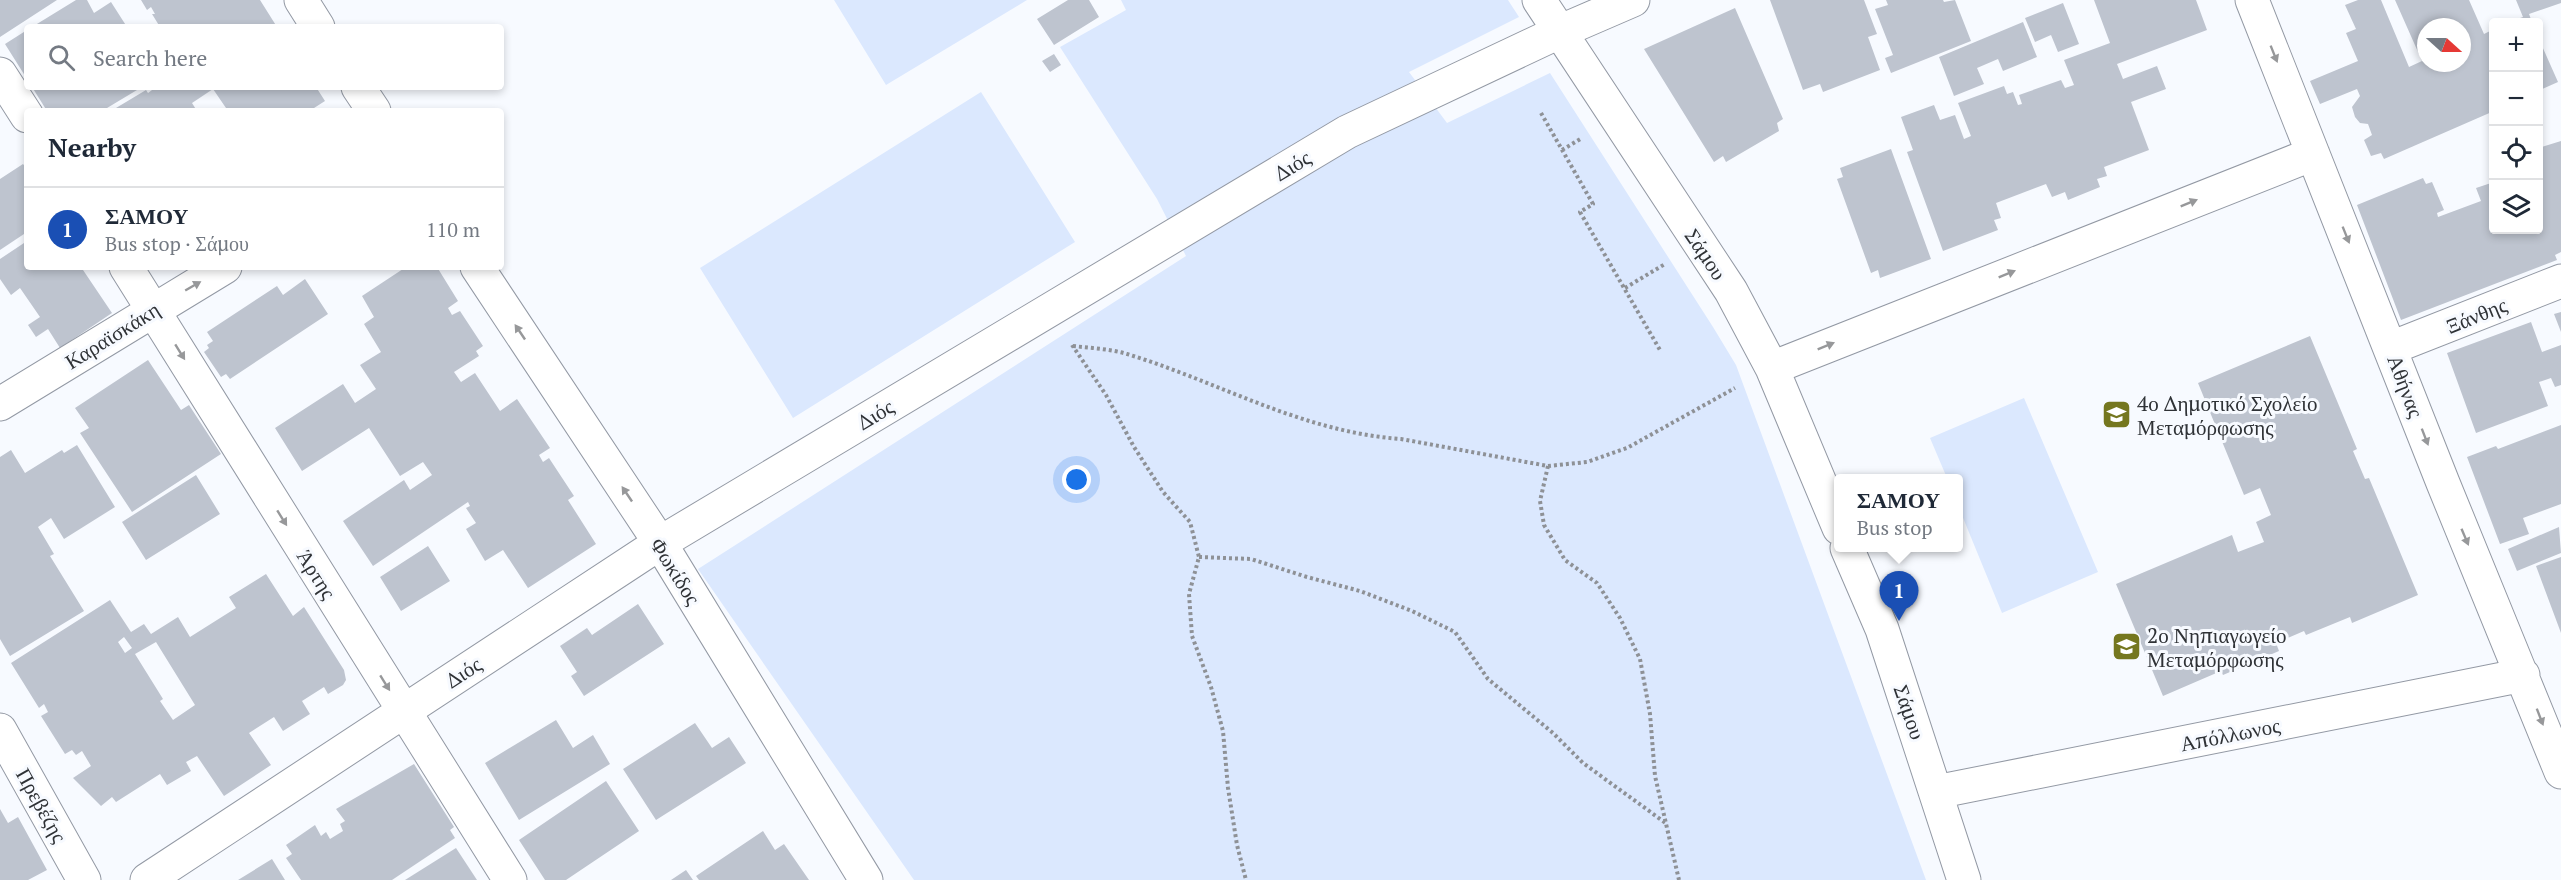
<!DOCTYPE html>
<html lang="en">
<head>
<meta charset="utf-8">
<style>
	body { margin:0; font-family:"PT Serif",serif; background:#f2f2f3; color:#1f2937 }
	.controls { position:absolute; right:18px; top:18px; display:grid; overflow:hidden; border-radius:6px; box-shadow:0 3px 9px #0003 }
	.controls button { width:54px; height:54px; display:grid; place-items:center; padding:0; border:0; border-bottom:2px solid #e0e1e3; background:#fff; color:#1f2937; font:30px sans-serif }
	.compass { position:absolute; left:2417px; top:18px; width:54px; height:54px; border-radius:50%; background:#fff; box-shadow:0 3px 9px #0003; rotate:111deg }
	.you { position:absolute; left:1077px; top:480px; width:21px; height:21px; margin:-15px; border:4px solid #fff; border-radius:50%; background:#1a73e8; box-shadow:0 0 0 9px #1a73e833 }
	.badge { display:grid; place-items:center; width:39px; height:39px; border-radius:50%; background:#75771f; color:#fff; font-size:20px; font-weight:700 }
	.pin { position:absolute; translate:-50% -50px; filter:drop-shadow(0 2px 3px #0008) }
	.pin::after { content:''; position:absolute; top:32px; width:21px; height:18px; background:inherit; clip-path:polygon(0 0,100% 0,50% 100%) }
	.popup { position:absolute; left:1834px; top:474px; width:129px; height:78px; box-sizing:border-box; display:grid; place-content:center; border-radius:6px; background:#fff; filter:drop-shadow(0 2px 4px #0005); font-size:20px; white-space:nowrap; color:#747a83 }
	.popup b { font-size:22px; color:#1f2937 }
	.popup::after { content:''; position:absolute; left:50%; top:100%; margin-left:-12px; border:12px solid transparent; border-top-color:#fff }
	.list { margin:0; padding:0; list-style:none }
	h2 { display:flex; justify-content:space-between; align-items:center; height:78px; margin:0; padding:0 24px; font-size:26px }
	h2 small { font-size:20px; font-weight:400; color:#747a83 }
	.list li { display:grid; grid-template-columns:39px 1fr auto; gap:18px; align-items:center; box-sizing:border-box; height:84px; padding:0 24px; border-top:2px solid #e0e1e3 }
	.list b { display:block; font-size:22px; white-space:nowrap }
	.list p { margin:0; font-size:20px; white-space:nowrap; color:#747a83 }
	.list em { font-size:20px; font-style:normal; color:#747a83 }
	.icon { flex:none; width:33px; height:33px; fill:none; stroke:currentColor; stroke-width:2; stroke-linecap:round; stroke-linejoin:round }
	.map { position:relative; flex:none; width:2561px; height:880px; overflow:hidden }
	.search { position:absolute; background:#fff; box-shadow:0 3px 9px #0003; left:24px; top:24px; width:480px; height:66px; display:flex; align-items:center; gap:15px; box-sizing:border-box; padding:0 21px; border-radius:6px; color:#747a83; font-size:22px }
	.panel { position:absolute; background:#fff; box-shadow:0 3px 9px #0003; left:24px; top:108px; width:480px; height:162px; border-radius:6px }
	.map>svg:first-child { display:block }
	.green { fill:#dbe8fe }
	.building { fill:#bec4cf; fill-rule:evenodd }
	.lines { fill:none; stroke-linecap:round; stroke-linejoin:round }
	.minor-casing { stroke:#9399a4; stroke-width:35 }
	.path { stroke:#8e9196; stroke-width:4; stroke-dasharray:3 3; stroke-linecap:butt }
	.minor { stroke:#fff; stroke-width:33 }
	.oneway { fill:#97989a }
	.labels { text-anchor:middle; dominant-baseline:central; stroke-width:6; stroke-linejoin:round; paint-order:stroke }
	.street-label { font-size:21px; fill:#2f3236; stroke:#f7faff }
	.poi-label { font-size:21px; fill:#2f3236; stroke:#f7faff; text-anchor:start }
</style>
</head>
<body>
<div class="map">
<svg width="2561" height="880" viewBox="0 0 2561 880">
	<rect width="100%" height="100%" fill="#f7faff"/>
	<path class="green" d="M834,0H1027L886,85Z
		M1121,0H1508L1519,17L1409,72L1447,123L1550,73L1713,327L1736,365L1926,880H914L698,569L1186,256L1157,199L1060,47L1126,10Z
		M981,92L1075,242L793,418L700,268Z
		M2024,398L2098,572L2002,613L1959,508V478H1947L1930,438Z"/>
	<path class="building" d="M0,0H57L0,37Z
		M76,0H87L94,13L111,2L127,27H32Z
		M141,0H260L277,27H160L152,14H155L151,7L147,10Z
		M1068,0H1089L1099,17L1054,45L1037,19Z
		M1770,0H1864L1877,34L1868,37L1880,70L1823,92L1820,84L1803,90Z
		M1886,0H1943L1944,2L1955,0L1971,41L1891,73L1885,58L1893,55L1875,9L1888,5Z
		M2094,0H2196L2207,30L2117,64L2123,79L2157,66L2166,89L2131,102L2149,150L2104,167L2107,176L2097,179L2100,187L2068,200L2065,192L2052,197L2046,184L1996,203L2001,218L1994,220L1998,230L1943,251L1907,152L1913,150L1901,117L1934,105L1940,120L1955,115L1964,139L1971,136L1958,103L2004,86L2007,94L2013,92L2018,105L2022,104L2019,95L2061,80L2065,88L2074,85L2064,60L2110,43Z
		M2358,0H2381L2409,67L2422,61L2395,0H2469L2484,34L2494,29V111L2384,159L2381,153L2371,156L2364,140L2372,135L2368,124L2360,123L2355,117L2352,107L2360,96L2357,89L2320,104L2310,81L2358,61L2346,33L2356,29L2345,5ZM2426,27H2462V63H2426Z
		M2516,0H2561V3L2529,14L2532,22H2509L2523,17Z
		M2063,3L2079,44L2058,52L2051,35L2035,42L2025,18Z
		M1735,8L1783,119L1777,123L1779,131L1726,162L1723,156L1714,162L1644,49Z
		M2023,22L2037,57L2003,71L1998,59L1977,68L1984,84L1954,96L1939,57Z
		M27,30V79L5,44Z
		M2538,37L2558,82L2538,91Z
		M1054,54L1061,65L1050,72L1042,61Z
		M32,87H142L102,111H47Z
		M156,87H316L325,101L314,108L316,111H221L226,108L213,89L192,103L197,111H111L146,90L148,93Z
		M2561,141V252L2555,255L2557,260L2401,320L2357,205L2423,178L2426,184L2432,182L2444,210L2437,213L2438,217L2481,201L2476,188L2494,182V230H2538V165L2543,164L2538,148Z
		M1891,149L1931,259L1880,278L1878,270L1871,273L1837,179L1843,177L1840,168Z
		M23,164L27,169V232L0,250V179Z
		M27,241V267H73L75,270L81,267L112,313L60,348L48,329L36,337L28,325L40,317L20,288L11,295L0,279V259Z
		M406,267H437L458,301L448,308L452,315L460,311L483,346L476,351L479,356L454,372L461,382L475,373L500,411L517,399L550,448L539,455L543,462L549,458L574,496L568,500L596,544L528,588L503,550L485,561L466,529L476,523L466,508L470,506L468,502L373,566L343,521L404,480L410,490L432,475L423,462L400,476L369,428L302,471L275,428L343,384L355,403L376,389L360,365L381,352L364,324L374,317L362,296Z
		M305,279L328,314L230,379L226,374L221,377L204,352L209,348L207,345L213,341L207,332L277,286L283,295Z
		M2561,312V332L2554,314Z
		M2531,322L2542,352L2561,345V385L2555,387L2551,378L2539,382L2548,406L2476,433L2447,353Z
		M2310,336L2357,449L2353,451L2365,479L2369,478L2418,595L2352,623L2350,617L2306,635L2304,631L2276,643L2279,651L2223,675L2221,671L2163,696L2116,584L2232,535L2238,552L2264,542L2256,522L2271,515L2260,488L2244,495L2198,383Z
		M148,360L181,410L189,405L221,454L132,512L80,433L89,428L75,408Z
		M2561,425V504L2523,518L2529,534L2500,544L2467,457L2496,446L2498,449Z
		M77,445L115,507L64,539L51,518L38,527L54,554L50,556L84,611L10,656L0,639V457L11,450L25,473L62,450L64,453Z
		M196,475L220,514L146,560L122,522Z
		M2559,527L2561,553L2517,571L2508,549Z
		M428,546L450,581L401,611L380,577Z
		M2561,557V633L2536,566Z
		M266,574L293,616L304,607L344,670L346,680L343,685L328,694L324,687L302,701L310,714L283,731L274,717L249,733L271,765L224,796L197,756L186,762L191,771L167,785L160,774L116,802L112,797L101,806L73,778L91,766L82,751L76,755L72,750L65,754L41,716L48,712L44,704L39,708L11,663L110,600L131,632L144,624L151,634L178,617L190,637L236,608L229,597ZM124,637L132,648L125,653L118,642ZM156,642L195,705L173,720L160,701L163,699L135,654Z
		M638,604L664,644L584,696L571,676L577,672L560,646L587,628L592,635Z
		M556,720L573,748L593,735L610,764L519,820L485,763Z
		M695,723L712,748L729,737L746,763L656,820L623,769Z
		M414,764L454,827L450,830L455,838L392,880H301L286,858L292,854L286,845L315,825L321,836L326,832L330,839L343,831L340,824L345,821L336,809Z
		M606,781L639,831L566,880H545L519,840Z
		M0,809L8,823L18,817L47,870L28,880H0Z
		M763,831L775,850L784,844L809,880H699L696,876Z
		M456,848L477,880H405Z
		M272,859L285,880H238Z
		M686,870L693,880H671Z"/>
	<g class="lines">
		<defs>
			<path id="minor" d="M301,0L318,27
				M1539,0L1731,291L1772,368L1839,528
				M2252,0L2443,483L2561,772
				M0,74L27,116
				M358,87L374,111
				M126,267L510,880
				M477,267L660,543L866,880
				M2391,348L2561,281
				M1772,368L2313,154
				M0,404L225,267
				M1847,548L1882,629L1964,880
				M0,730L84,880
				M1936,792L2523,675
				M147,880L660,543L1347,132L1559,32L1633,0"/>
		</defs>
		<use href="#minor" class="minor-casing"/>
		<path class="path" d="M1541,113L1593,204L1580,212L1660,350
			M1562,150L1582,138
			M1625,288L1665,264
			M1072,345L1106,395L1134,447L1163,492L1190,522L1199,557L1189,594L1192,636L1211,687L1223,731L1228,788L1237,845L1246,880
			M1073,346C1091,348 1110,349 1127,354C1219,382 1302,432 1401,439L1548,466L1587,462L1627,448L1735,388
			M1548,466L1540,501L1544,525L1565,560L1597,583L1620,618L1640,659L1650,714L1655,776L1679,880
			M1199,557L1251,559L1307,577L1360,591L1412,611L1455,632L1488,679L1553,733L1583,763L1667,824"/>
		<use href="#minor" class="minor"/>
	</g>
	<defs><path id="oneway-solid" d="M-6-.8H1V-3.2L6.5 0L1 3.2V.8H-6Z" transform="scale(1.5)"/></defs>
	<g class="oneway">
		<use href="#oneway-solid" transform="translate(2274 54) rotate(68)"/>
		<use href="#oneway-solid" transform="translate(2189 203) rotate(-22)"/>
		<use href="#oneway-solid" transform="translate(2346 235) rotate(68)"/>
		<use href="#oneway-solid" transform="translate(2007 274) rotate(-22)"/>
		<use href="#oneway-solid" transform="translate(193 286) rotate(-30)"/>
		<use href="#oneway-solid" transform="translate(520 332) rotate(-124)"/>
		<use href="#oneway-solid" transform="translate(1826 346) rotate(-22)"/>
		<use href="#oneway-solid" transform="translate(180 352) rotate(58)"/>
		<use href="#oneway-solid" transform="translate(2425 437) rotate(69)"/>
		<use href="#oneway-solid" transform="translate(627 494) rotate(-124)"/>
		<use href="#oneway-solid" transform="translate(282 518) rotate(58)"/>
		<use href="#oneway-solid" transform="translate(2465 537) rotate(67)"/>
		<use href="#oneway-solid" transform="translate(385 683) rotate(58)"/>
		<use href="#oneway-solid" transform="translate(2540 717) rotate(69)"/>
	</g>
	<defs>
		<symbol id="school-square" viewBox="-11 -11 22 22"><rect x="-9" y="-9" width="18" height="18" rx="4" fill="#75771f" stroke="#f7faff"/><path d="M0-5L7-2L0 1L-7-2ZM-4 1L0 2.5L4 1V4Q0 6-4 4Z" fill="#fff"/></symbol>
	</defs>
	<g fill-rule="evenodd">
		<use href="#school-square" x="2100" y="398" width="33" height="33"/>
		<use href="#school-square" x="2110" y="630" width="33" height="33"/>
	</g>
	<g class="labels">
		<g class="street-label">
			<text transform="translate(1292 165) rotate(-31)">Διός</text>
			<text transform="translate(1706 254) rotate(56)">Σάμου</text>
			<text transform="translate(2476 315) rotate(-22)">Ξάνθης</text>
			<text transform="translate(112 335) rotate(-32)">Καραϊσκάκη</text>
			<text transform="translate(2406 386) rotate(69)">Αθήνας</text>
			<text transform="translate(875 414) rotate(-31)">Διός</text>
			<text transform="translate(676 571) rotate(58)">Φωκίδος</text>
			<text transform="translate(317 574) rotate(58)">Άρτης</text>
			<text transform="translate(463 672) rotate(-33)">Διός</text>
			<text transform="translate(1910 712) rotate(71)">Σάμου</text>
			<text transform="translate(2230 734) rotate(-11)">Απόλλωνος</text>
			<text transform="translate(42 805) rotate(61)">Πρεβέζης</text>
		</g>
		<g class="poi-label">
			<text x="2137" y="403">4ο Δημοτικό Σχολείο<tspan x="2137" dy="24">Μεταμόρφωσης</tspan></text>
			<text x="2147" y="635">2ο Νηπιαγωγείο<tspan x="2147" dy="24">Μεταμόρφωσης</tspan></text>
		</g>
	</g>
</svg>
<div class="controls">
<button>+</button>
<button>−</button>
<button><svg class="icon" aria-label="locate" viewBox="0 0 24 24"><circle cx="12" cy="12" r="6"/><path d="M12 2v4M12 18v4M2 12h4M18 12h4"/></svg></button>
<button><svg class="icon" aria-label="layers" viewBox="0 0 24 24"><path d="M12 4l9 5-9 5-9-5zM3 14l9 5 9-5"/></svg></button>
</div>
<svg class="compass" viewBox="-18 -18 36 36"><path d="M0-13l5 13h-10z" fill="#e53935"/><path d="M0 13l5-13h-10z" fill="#747a83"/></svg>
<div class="you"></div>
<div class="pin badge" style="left:1899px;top:621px;background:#1a4fb4">1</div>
<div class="popup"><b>ΣΑΜΟΥ</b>Bus stop</div>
<div class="search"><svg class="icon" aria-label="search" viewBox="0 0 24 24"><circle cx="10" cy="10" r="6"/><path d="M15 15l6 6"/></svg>Search here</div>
<section class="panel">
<h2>Nearby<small></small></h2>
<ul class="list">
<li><span class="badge" style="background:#1a4fb4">1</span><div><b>ΣΑΜΟΥ</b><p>Bus stop · Σάμου</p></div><em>110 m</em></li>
</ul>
</section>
</div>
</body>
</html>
